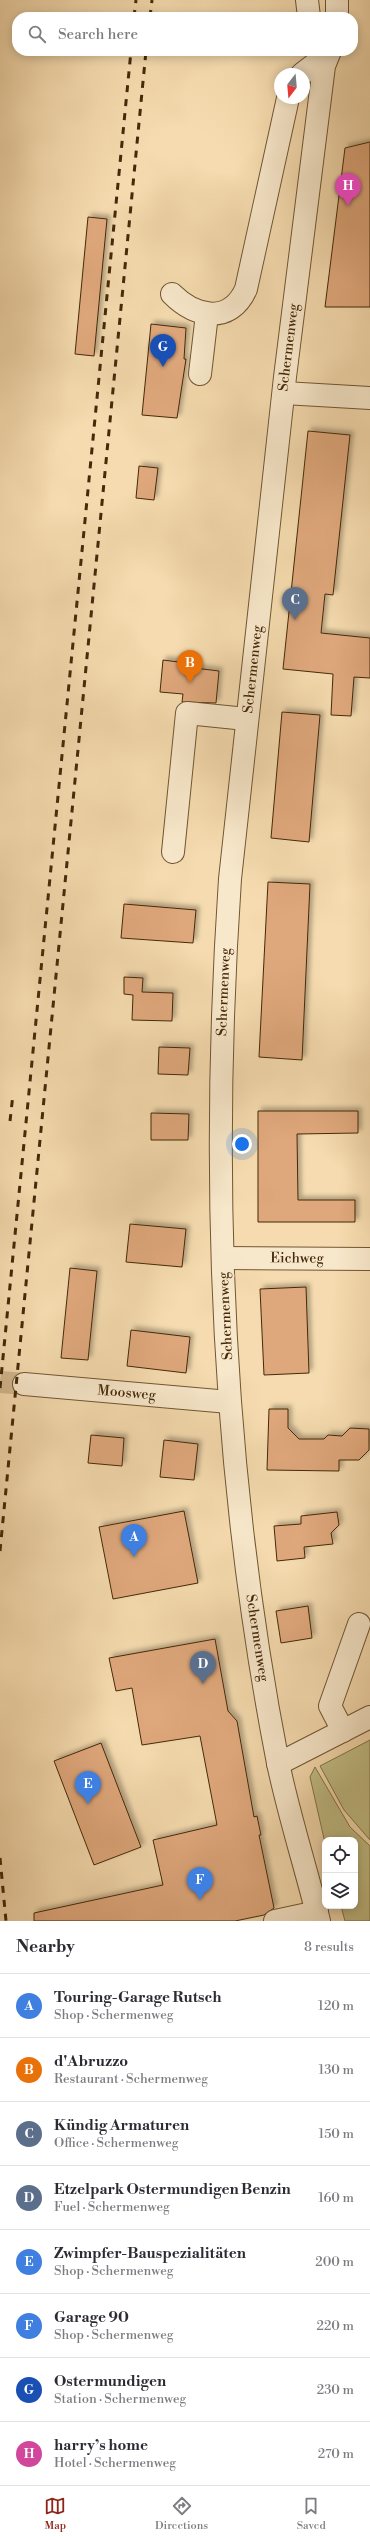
<!DOCTYPE html>
<html lang="en">
<head>
<meta charset="utf-8">
<style>
	body { margin:0; font-family:"Libre Bodoni",serif; background:#f2f2f3; color:#2b2b33 }
	.controls { position:absolute; right:12px; bottom:12px; display:grid; overflow:hidden; border-radius:8px; box-shadow:0 2px 10px #0003 }
	.controls button { width:36px; height:36px; display:grid; place-items:center; padding:0; border:0; border-bottom:1px solid #e1e1e2; background:#fff; color:#2b2b33; font:20px sans-serif }
	.compass { position:absolute; left:274px; top:68px; width:36px; height:36px; border-radius:50%; background:#fff; box-shadow:0 2px 10px #0003; rotate:196deg }
	.you { position:absolute; left:242px; top:1144px; width:14px; height:14px; margin:-10px; border:3px solid #fff; border-radius:50%; background:#1a73e8; box-shadow:0 0 0 6px #1a73e833 }
	.badge { display:grid; place-items:center; width:26px; height:26px; border-radius:50%; background:#8f2418; color:#fff; font-size:13px; font-weight:700 }
	.pin { position:absolute; translate:-50% -33px; filter:drop-shadow(0 1px 2px #0008) }
	.pin::after { content:''; position:absolute; top:21px; width:14px; height:12px; background:inherit; clip-path:polygon(0 0,100% 0,50% 100%) }
	.list { margin:0; padding:0; list-style:none }
	h2 { display:flex; justify-content:space-between; align-items:center; height:52px; margin:0; padding:0 16px; font-size:17px }
	h2 small { font-size:13px; font-weight:400; color:#7c7c81 }
	.list li { display:grid; grid-template-columns:26px 1fr auto; gap:12px; align-items:center; box-sizing:border-box; height:64px; padding:0 16px; border-top:1px solid #e1e1e2 }
	.list b { display:block; font-size:15px; white-space:nowrap }
	.list p { margin:0; font-size:13px; white-space:nowrap; color:#7c7c81 }
	.list em { font-size:13px; font-style:normal; color:#7c7c81 }
	.icon { flex:none; width:22px; height:22px; fill:none; stroke:currentColor; stroke-width:2; stroke-linecap:round; stroke-linejoin:round }
	.map { position:relative; flex:none; width:370px; height:1921px; overflow:hidden }
	.search { position:absolute; background:#fff; box-shadow:0 2px 10px #0003; left:12px; right:12px; top:12px; height:44px; display:flex; align-items:center; gap:10px; box-sizing:border-box; padding:0 14px; border-radius:16px; color:#7c7c81; font-size:15px }
	.sheet { height:564px; background:#fff }
	nav { display:flex; justify-content:space-around; align-items:center; box-sizing:border-box; height:56px; border-top:1px solid #e1e1e2; background:#fff; font-size:11px; color:#7c7c81 }
	nav a { display:grid; justify-items:center; gap:2px }
	nav .on { color:#8f2418 }
	.map>svg:first-child { display:block }
	.green { fill:#c2be86; stroke:#847448 }
	.building { fill:#dfa87b; stroke:#45290a; filter:url(#shadow) }
	.lines { fill:none; stroke-linecap:round; stroke-linejoin:round }
	.minor-tunnel { stroke:#d2b78e; stroke-width:22; stroke-dasharray:22 11; stroke-linecap:butt }
	.minor-casing { stroke:#715633; stroke-width:24 }
	.minor { stroke:#f8e8cb; stroke-width:22 }
	.rail { stroke:#45290a; stroke-width:3; stroke-dasharray:7 7; stroke-linecap:butt }
	.labels { text-anchor:middle; dominant-baseline:central; stroke-width:4; stroke-linejoin:round; paint-order:stroke }
	.street-label { font-size:14px; fill:#45290a; stroke:#f8e8cb }
</style>
</head>
<body>
<div class="map">
<svg width="370" height="1921" viewBox="0 0 370 1921">
	<defs>
		<filter id="shadow"><feDropShadow dx="3.5" dy="-3.5" stdDeviation="2" flood-color="#0004"/></filter>
	</defs>
	<rect width="100%" height="100%" fill="#f5dbaf"/>
	<filter id="stains"><feTurbulence type="fractalNoise" baseFrequency=".005" numOctaves="4"/><feColorMatrix values="0 0 0 0 .2 0 0 0 0 .09 0 0 0 0 .02 0 0 0 .5 -.17"/></filter>
	<radialGradient id="worn" r=".72"><stop offset=".6" stop-color="#630" stop-opacity="0"/><stop offset="1" stop-color="#630" stop-opacity=".3"/></radialGradient>
	<path class="green" d="M370,1740V1840L344,1810L320,1766Z
		M315,1767L350,1827L370,1846V1921H345L341,1906H355V1840H325V1843L310,1777Z"/>
	<path class="building" d="M370,142V307H325L345,148Z
		M88,217L107,219L94,356L75,354Z
		M151,324L186,328L184,359H186L177,418L142,415Z
		M308,431L350,435L333,595L325,594L321,633L370,638V678L354,677L351,716L331,715L333,674L283,669Z
		M139,466L158,468L154,500L136,498Z
		M163,660L186,663V667L219,671L216,703L182,702L183,694L160,692Z
		M282,712L320,715L309,842L271,838Z
		M268,882L310,884L302,1060L259,1057Z
		M124,904L196,910L193,943L121,938Z
		M124,977L143,978L142,992L173,993L172,1021L132,1020L133,995L124,994Z
		M159,1047L190,1048L188,1075L158,1074Z
		M258,1111H358V1133L297,1134L298,1200H355V1222H258Z
		M151,1113L189,1114L188,1140H151Z
		M130,1224L186,1229L182,1267L126,1262Z
		M70,1268L97,1271L88,1360L61,1358Z
		M306,1287L309,1373L264,1375L260,1289Z
		M131,1330L190,1337L186,1373L127,1366Z
		M269,1409H288V1428L299,1439H324L328,1435L342,1436L350,1428L369,1429V1450L359,1460H339V1471L267,1470Z
		M91,1435L124,1438L122,1466L88,1463Z
		M164,1440L198,1444L194,1480L160,1477Z
		M184,1511L198,1583L113,1599L99,1527Z
		M337,1512L339,1525L331,1533L333,1544L304,1547L305,1558L277,1561L274,1526L301,1524V1516Z
		M308,1606L312,1638L281,1643L276,1611Z
		M215,1639L228,1711L237,1721L254,1817L257,1816L261,1835H259L274,1908L264,1915L235,1921H34V1913L163,1885L153,1840L217,1825L200,1736L142,1745L132,1688L116,1691L109,1658Z
		M101,1743L141,1847L94,1865L54,1761Z"/>
	<g class="lines">
		<path class="minor-tunnel" d="M0,1382L24,1384"/>
		<defs>
			<g id="minor">
				<path d="M307,0L309,17"/>
				<path d="M337,17V0"/>
				<path d="M302,74L315,64L325,60"/>
				<path d="M172,294C195,317 230,325 246,289L288,98"/>
				<path d="M200,374L207,314"/>
				<path d="M284,393L370,398"/>
				<path d="M173,852L187,713L246,719"/>
				<path id="s1" d="M223,1258L370,1259"/>
				<path id="s2" d="M24,1384L229,1402"/>
				<path d="M343,1731L330,1706L359,1624"/>
				<path d="M278,1764L370,1717"/>
				<path d="M275,1921L317,1912"/>
				<path id="s3" d="M319,1921C306,1868 289,1816 278,1763C221,1472 210,1174 230,879L285,377L324,66L330,51"/>
			</g>
		</defs>
		<use href="#minor" class="minor-casing"/>
		<use href="#minor" class="minor"/>
		<path class="rail" d="M134,17L136,0
			M150,17L152,0
			M10,1121L13,1094
			M0,1388L131,51
			M0,1551L146,51
			M0,1858L6,1921"/>
	</g>
	<g class="labels">
		<g class="street-label">
			<text stroke="none"><textPath href="#s3" startOffset="1586">Schermenweg</textPath></text>
			<text stroke="none"><textPath href="#s3" startOffset="1262">Schermenweg</textPath></text>
			<text stroke="none"><textPath href="#s3" startOffset="938">Schermenweg</textPath></text>
			<text stroke="none"><textPath href="#s1" startOffset="74">Eichweg</textPath></text>
			<text transform="translate(226 1316) rotate(-93)">Schermenweg</text>
			<text stroke="none"><textPath href="#s2" startOffset="103">Moosweg</textPath></text>
			<text transform="translate(257 1638) rotate(81)">Schermenweg</text>
		</g>
	</g>
	<rect width="100%" height="100%" filter="url(#stains)"/>
	<rect width="100%" height="100%" fill="url(#worn)"/>
</svg>
<div class="controls">
<button><svg class="icon" aria-label="locate" viewBox="0 0 24 24"><circle cx="12" cy="12" r="6"/><path d="M12 2v4M12 18v4M2 12h4M18 12h4"/></svg></button>
<button><svg class="icon" aria-label="layers" viewBox="0 0 24 24"><path d="M12 4l9 5-9 5-9-5zM3 14l9 5 9-5"/></svg></button>
</div>
<svg class="compass" viewBox="-18 -18 36 36"><path d="M0-13l5 13h-10z" fill="#e53935"/><path d="M0 13l5-13h-10z" fill="#7c7c81"/></svg>
<div class="you"></div>
<div class="pin badge" style="left:134px;top:1557px;background:#3f7fe0">A</div>
<div class="pin badge" style="left:190px;top:683px;background:#e8710a">B</div>
<div class="pin badge" style="left:295px;top:620px;background:#5c6f8a">C</div>
<div class="pin badge" style="left:203px;top:1684px;background:#5c6f8a">D</div>
<div class="pin badge" style="left:88px;top:1804px;background:#3f7fe0">E</div>
<div class="pin badge" style="left:200px;top:1900px;background:#3f7fe0">F</div>
<div class="pin badge" style="left:163px;top:367px;background:#1a4fb4">G</div>
<div class="pin badge" style="left:348px;top:206px;background:#d1479c">H</div>
<div class="search"><svg class="icon" aria-label="search" viewBox="0 0 24 24"><circle cx="10" cy="10" r="6"/><path d="M15 15l6 6"/></svg>Search here</div>
</div>
<section class="sheet">
<h2>Nearby<small>8 results</small></h2>
<ul class="list">
<li><span class="badge" style="background:#3f7fe0">A</span><div><b>Touring-Garage Rutsch</b><p>Shop · Schermenweg</p></div><em>120 m</em></li>
<li><span class="badge" style="background:#e8710a">B</span><div><b>d'Abruzzo</b><p>Restaurant · Schermenweg</p></div><em>130 m</em></li>
<li><span class="badge" style="background:#5c6f8a">C</span><div><b>Kündig Armaturen</b><p>Office · Schermenweg</p></div><em>150 m</em></li>
<li><span class="badge" style="background:#5c6f8a">D</span><div><b>Etzelpark Ostermundigen Benzin</b><p>Fuel · Schermenweg</p></div><em>160 m</em></li>
<li><span class="badge" style="background:#3f7fe0">E</span><div><b>Zwimpfer-Bauspezialitäten</b><p>Shop · Schermenweg</p></div><em>200 m</em></li>
<li><span class="badge" style="background:#3f7fe0">F</span><div><b>Garage 90</b><p>Shop · Schermenweg</p></div><em>220 m</em></li>
<li><span class="badge" style="background:#1a4fb4">G</span><div><b>Ostermundigen</b><p>Station · Schermenweg</p></div><em>230 m</em></li>
<li><span class="badge" style="background:#d1479c">H</span><div><b>harry’s home</b><p>Hotel · Schermenweg</p></div><em>270 m</em></li>
</ul>
</section>
<nav>
<a class="on"><svg class="icon" aria-label="map" viewBox="0 0 24 24"><path d="M3 6l6-2 6 2 6-2v14l-6 2-6-2-6 2zM9 4v14M15 6v14"/></svg>Map</a>
<a><svg class="icon" aria-label="directions" viewBox="0 0 24 24"><path d="M12 3l9 9-9 9-9-9zM9 14v-3h6M13 9l2 2-2 2"/></svg>Directions</a>
<a><svg class="icon" aria-label="saved" viewBox="0 0 24 24"><path d="M7 4h10v16l-5-4-5 4z"/></svg>Saved</a>
</nav>
</body>
</html>
